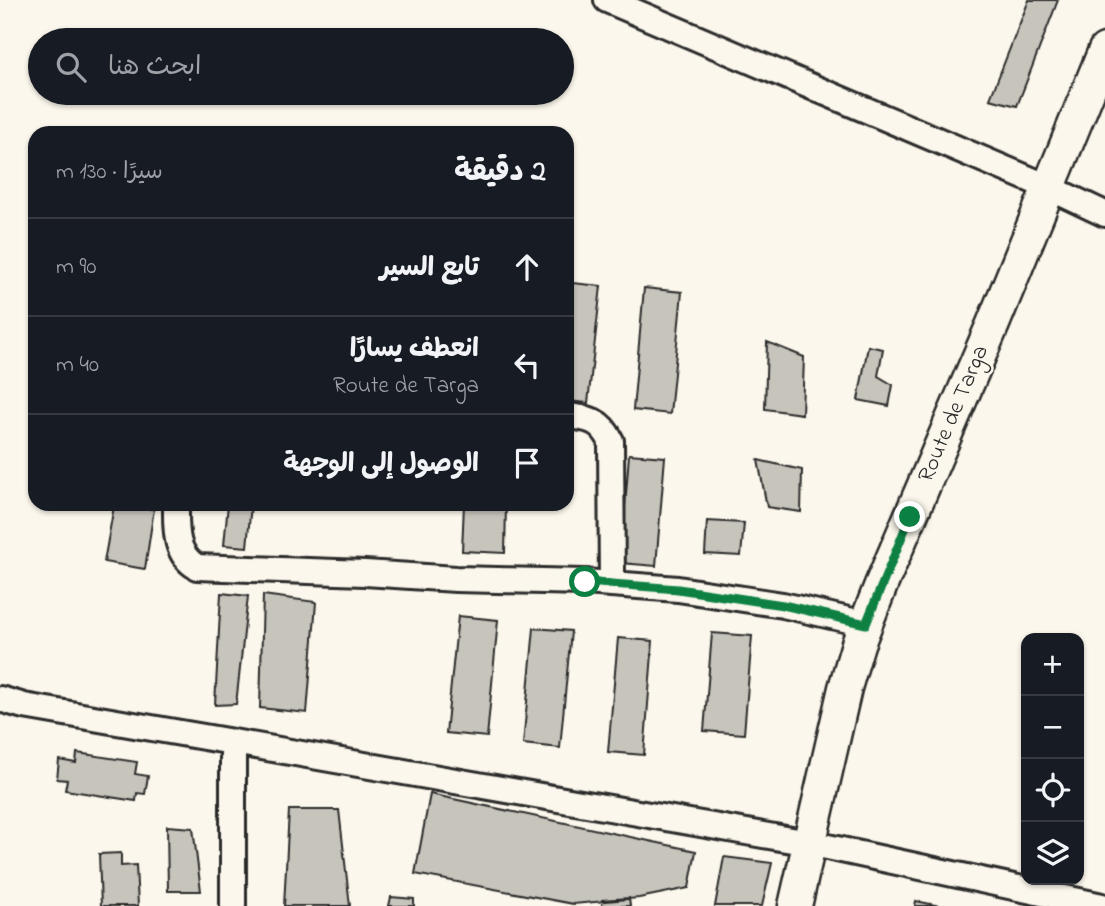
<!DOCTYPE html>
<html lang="ar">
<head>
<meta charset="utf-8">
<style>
	body { margin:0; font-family:"Indie Flower","Playpen Sans Arabic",sans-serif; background:#20242c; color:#f1f3f6; direction:rtl }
	.controls { position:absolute; right:21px; bottom:21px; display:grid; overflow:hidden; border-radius:14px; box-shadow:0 2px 5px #0004 }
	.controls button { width:63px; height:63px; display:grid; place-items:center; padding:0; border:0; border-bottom:2px solid #363941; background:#171b24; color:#f1f3f6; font:35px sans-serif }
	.stop { position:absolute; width:21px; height:21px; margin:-16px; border:5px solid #0b8043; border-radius:50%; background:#fff }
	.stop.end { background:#0b8043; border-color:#fff; box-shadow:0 2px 7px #0008 }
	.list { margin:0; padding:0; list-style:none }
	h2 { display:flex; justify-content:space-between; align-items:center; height:91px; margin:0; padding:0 28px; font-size:30px }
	h2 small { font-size:23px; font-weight:400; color:#9ea1a6 }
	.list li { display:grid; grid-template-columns:46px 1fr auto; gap:21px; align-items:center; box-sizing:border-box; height:98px; padding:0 28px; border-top:2px solid #363941 }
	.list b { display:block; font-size:26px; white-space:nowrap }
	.list p { margin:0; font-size:23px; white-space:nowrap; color:#9ea1a6 }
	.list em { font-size:23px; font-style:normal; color:#9ea1a6 }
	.icon { flex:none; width:38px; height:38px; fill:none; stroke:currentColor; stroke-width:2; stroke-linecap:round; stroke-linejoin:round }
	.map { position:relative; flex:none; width:1105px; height:906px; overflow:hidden; direction:ltr }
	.search { position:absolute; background:#171b24; box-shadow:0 2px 5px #0004; left:28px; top:28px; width:546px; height:77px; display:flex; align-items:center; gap:18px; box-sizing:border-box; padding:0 24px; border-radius:38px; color:#9ea1a6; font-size:26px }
	.panel { position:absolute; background:#171b24; box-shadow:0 2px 5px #0004; left:28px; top:126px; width:546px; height:385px; border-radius:21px; direction:rtl }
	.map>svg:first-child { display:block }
	.building { fill:#c7c4bc; stroke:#2b2b2b; stroke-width:2 }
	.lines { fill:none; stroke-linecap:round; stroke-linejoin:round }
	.minor-casing { stroke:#2b2b2b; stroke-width:30 }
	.major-casing { stroke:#2b2b2b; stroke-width:37 }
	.minor { stroke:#fbf7ec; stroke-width:24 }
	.major { stroke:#fbf7ec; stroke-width:32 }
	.route { stroke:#0b8043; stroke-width:9 }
	.labels { text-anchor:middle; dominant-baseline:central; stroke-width:5; stroke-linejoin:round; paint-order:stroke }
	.street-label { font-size:23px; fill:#2b2b2b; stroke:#fbf7ec }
</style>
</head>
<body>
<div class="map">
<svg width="1105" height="906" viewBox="0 0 1105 906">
	<rect width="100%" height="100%" fill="#fbf7ec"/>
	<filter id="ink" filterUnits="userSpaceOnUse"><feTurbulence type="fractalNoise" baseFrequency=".0143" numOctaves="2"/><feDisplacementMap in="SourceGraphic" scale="14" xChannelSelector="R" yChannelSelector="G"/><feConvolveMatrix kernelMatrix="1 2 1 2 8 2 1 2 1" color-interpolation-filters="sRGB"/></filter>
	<g filter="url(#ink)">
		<path class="building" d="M1029,0H1058L1017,106L990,99Z
			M572,283L601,286L588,403L567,401V328Z
			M644,288L682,292L670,414L633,410Z
			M767,342L804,357L802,414L765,409Z
			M868,346L883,349L878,376L893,385L889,406L858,400Z
			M629,454L665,457L656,566L621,563Z
			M758,460L802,470L801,512L767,507Z
			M228,504H251L247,547L224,545Z
			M464,504L506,505L505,553L462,551Z
			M114,506L154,509L145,569L104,562Z
			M707,521L744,523L741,556L705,554Z
			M221,593L248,596L236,704L215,705Z
			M263,595L316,602L307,713L260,708Z
			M458,616L498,620L487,737L446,733Z
			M534,628L571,631L560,748L523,744Z
			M712,633L752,636L744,734L704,731Z
			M618,638L653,641L644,755L608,752Z
			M77,753L137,762L135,774L148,776L145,794L137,793L136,801L65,790L67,780L57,779L59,760L76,763Z
			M430,794L696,851L689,888L639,898L573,904L415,874Z
			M289,810H339L350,906H284Z
			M167,826L193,828L201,891H168Z
			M121,853V866L136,865L138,906H101L99,854Z
			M724,857L772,863L762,906H715Z
			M391,897L414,899V906H389Z
			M629,898L630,906H602V900Z
			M916,901L940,906H915Z"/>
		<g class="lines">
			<defs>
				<path id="minor" d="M607,0L1048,187L1105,214
					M567,416C589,418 601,420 611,441L612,584
					M176,504C176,527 174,554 197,567L365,573L456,579L585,582L678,589L783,605L866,624
					M0,699L24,706L233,742
					M233,906V742L809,843L1102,906"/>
				<path id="major" d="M795,906L845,688L858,644L881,585L993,324L1105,50"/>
			</defs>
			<use href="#minor" class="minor-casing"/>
			<use href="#major" class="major-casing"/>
			<use href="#minor" class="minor"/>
			<use href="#major" class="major"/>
		</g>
	</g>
	<g class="lines" filter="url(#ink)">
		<path class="route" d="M585,582L678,589L783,605L866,624L910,517"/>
	</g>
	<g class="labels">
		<g class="street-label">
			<text transform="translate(954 414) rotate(-67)">Route de Targa</text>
		</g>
	</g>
</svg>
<div class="controls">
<button>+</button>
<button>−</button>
<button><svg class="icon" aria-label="locate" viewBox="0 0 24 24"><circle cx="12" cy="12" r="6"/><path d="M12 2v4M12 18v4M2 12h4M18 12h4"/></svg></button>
<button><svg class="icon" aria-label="layers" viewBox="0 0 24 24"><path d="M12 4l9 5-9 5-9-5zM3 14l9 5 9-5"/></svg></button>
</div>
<div class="stop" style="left:585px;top:582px"></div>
<div class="stop end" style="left:910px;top:517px"></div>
<div class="search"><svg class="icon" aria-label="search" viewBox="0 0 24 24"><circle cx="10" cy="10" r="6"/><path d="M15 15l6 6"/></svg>ابحث هنا</div>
<section class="panel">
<h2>2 دقيقة<small>سيرًا · 130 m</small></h2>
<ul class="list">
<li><svg class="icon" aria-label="ahead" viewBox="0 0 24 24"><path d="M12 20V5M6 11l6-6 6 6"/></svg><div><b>تابع السير</b></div><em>90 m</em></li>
<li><svg class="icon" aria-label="left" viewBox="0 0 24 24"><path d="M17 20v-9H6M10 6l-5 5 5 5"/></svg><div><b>انعطف يسارًا</b><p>Route de Targa</p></div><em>40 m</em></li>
<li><svg class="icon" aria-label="arrive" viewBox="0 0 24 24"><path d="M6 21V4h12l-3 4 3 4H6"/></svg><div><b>الوصول إلى الوجهة</b></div></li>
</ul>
</section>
</div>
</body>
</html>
